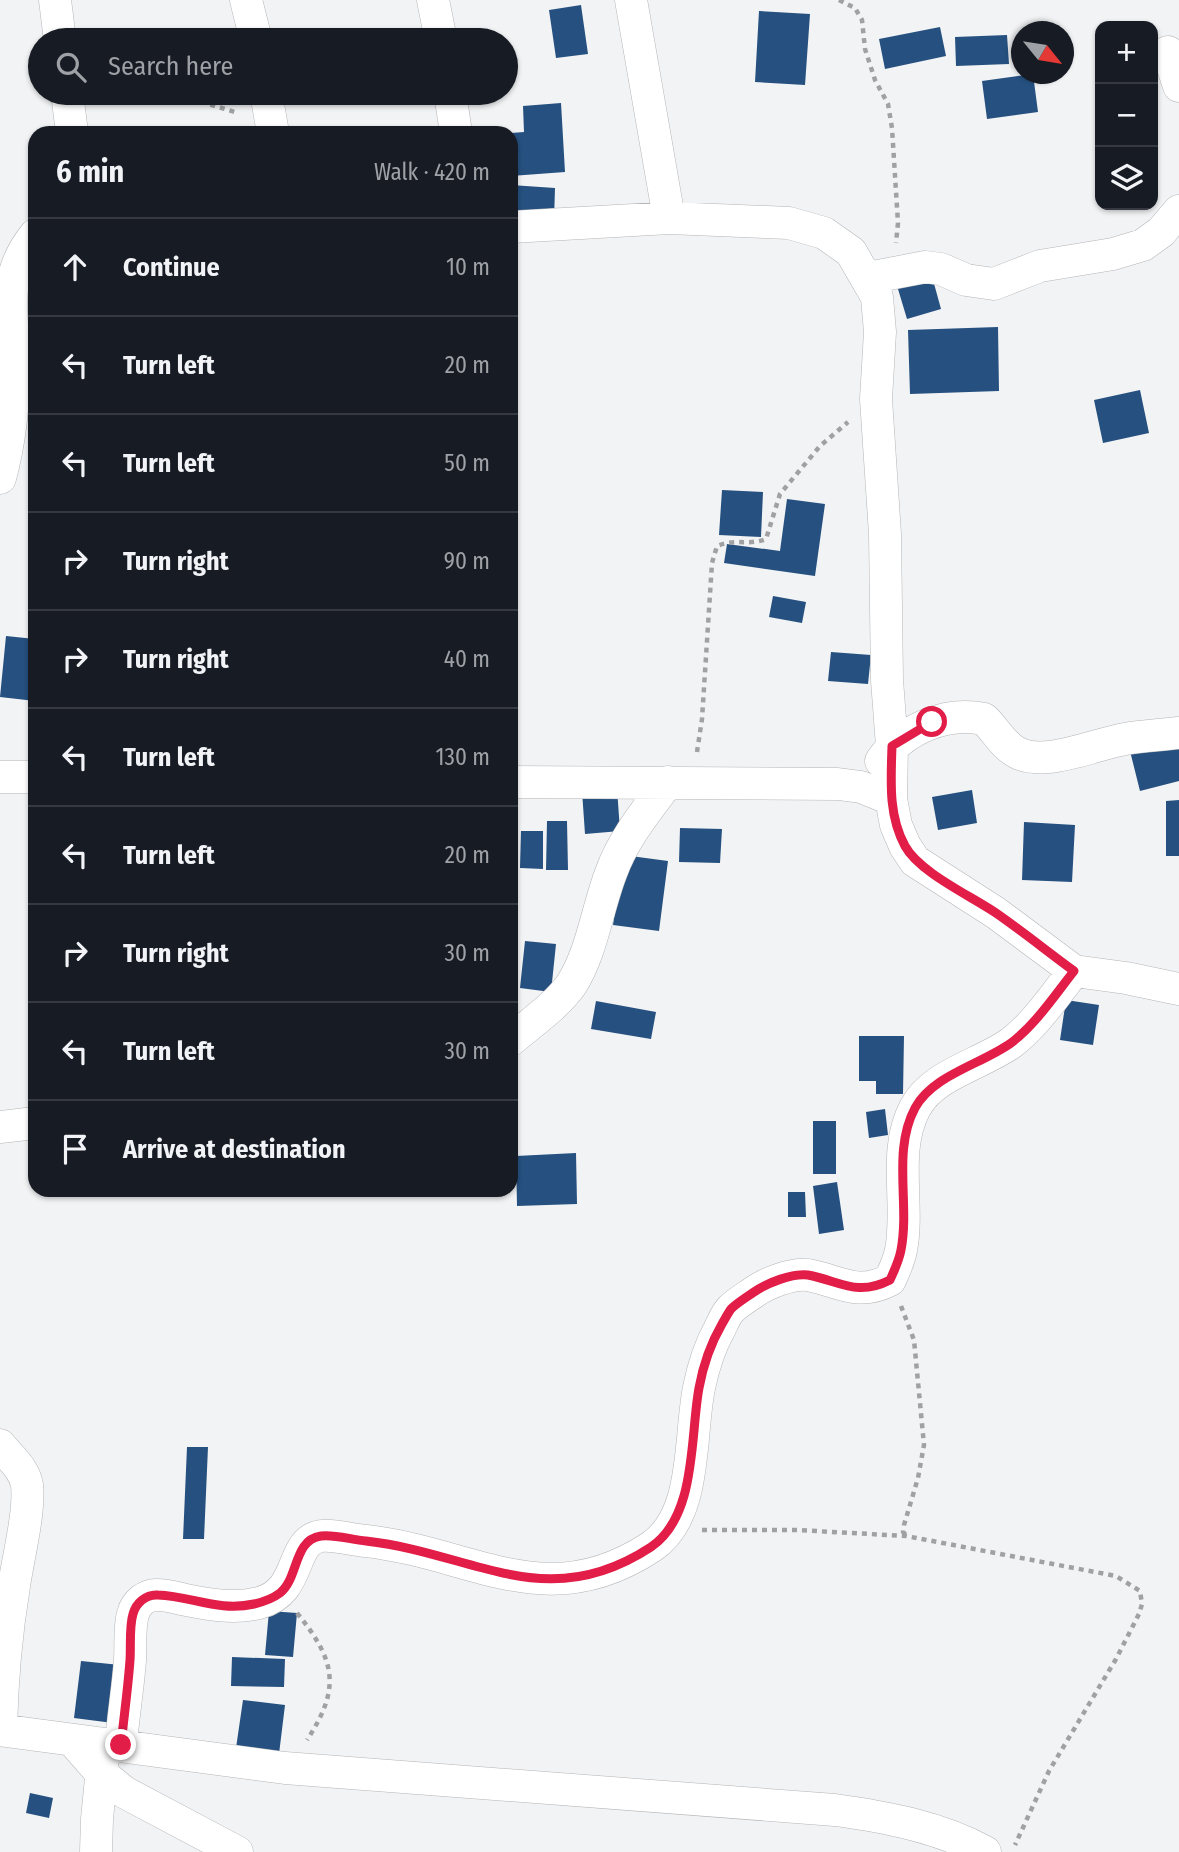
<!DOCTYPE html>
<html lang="en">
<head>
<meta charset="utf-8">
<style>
	body { margin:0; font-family:"Fira Sans Condensed",sans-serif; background:#20242c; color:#f1f3f6 }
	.controls { position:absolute; right:21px; top:21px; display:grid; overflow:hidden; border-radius:14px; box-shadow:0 2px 5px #0004 }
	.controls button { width:63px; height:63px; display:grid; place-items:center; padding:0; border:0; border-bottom:2px solid #363941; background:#171b24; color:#f1f3f6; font:35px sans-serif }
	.compass { position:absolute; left:1011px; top:21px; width:63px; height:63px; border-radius:50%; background:#171b24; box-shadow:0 2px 5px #0004; rotate:120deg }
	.stop { position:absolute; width:21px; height:21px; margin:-16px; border:5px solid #e11d48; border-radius:50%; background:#fff }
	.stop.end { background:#e11d48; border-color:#fff; box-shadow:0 2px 7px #0008 }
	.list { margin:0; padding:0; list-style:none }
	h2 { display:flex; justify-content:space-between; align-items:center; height:91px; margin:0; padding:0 28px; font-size:30px }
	h2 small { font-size:23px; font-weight:400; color:#9ea1a6 }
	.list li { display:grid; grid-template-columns:46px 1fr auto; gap:21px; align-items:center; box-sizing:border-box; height:98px; padding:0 28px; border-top:2px solid #363941 }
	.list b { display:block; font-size:26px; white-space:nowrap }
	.list em { font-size:23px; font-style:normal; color:#9ea1a6 }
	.icon { flex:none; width:38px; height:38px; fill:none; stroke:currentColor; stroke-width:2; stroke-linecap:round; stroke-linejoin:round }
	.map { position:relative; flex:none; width:1179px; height:1852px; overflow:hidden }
	.search { position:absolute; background:#171b24; box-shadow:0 2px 5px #0004; left:28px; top:28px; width:490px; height:77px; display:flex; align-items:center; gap:18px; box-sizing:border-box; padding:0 24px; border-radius:38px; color:#9ea1a6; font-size:26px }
	.panel { position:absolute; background:#171b24; box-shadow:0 2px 5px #0004; left:28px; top:126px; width:490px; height:1071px; border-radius:21px }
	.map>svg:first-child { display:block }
	.building { fill:#25507f }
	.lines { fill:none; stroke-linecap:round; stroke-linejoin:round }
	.minor-casing { stroke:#b4b5b7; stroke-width:33 }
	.path { stroke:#a0a1a3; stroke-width:4.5; stroke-dasharray:5 5; stroke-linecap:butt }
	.minor { stroke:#fff; stroke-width:32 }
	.route { stroke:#e11d48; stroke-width:9 }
</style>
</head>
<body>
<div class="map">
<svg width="1179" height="1852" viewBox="0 0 1179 1852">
	<rect width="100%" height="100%" fill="#f2f3f5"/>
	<path class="building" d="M581,5L588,54L556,58L549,10Z
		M759,11L810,14L805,85L755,82Z
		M940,27L946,56L885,69L879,39Z
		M1007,35L1009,64L956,66L955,37Z
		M1033,74L1038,112L987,119L982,81Z
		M561,103L565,172L511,176V133L524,132L523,106Z
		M511,185L555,188L554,220L511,218Z
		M930,269L941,309L907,319L895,279Z
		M998,327L999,391L910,394L908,330Z
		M1140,390L1149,433L1103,443L1094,400Z
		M722,490L763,492L761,537L719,535Z
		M787,499L825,504L815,576L724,563L727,544L780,551Z
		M773,596L806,602L802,623L769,617Z
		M6,636L35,639V701L0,697Z
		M831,652L871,655L868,684L828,681Z
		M1179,738V781L1140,791L1130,751Z
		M617,788L620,831L585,834L582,791Z
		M972,790L977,823L938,830L932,797Z
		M1179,800V856H1166V801Z
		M547,821H567L568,870H546Z
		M1024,822L1075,825L1072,882L1022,880Z
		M680,828L722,829L720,863L679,862Z
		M521,831H543V869L520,868Z
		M623,855L668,861L659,931L613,925Z
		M525,941L556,944L551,992L520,988Z
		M1066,1000L1099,1005L1093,1045L1060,1040Z
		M596,1001L656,1012L651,1039L591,1029Z
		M859,1036H904L903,1094H876V1081H859Z
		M885,1109L888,1135L869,1138L866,1112Z
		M813,1121H836V1174H813Z
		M576,1153L577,1204L517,1206L516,1156Z
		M837,1182L844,1230L819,1234L813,1186Z
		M788,1192H805L806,1217H788Z
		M187,1447H208L204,1539H183Z
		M269,1611L297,1613L293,1657L265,1655Z
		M232,1657L285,1659L284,1687L231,1686Z
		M81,1661L120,1665L113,1723L74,1718Z
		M243,1700L285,1705L279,1754L236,1748Z
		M30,1793L53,1798L49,1818L26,1813Z"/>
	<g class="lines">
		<defs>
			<path id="minor" d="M55,0L60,40
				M246,0L256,40
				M433,0L441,40
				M631,0L669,218
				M1168,52L1179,86
				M67,93L72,133
				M266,93L273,133
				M450,93L456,133
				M511,227L669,218L789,223L824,233L851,252L877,297L880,332L876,399L885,534L887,680L892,746L891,799L896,825L905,846L915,861L996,913L1074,971L1126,978L1179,989
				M868,278L925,267L941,269L966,280L994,284L1040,266L1113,254L1143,245L1161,232L1179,211
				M0,478C10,441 14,403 14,365C14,315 0,278 35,235
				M881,761C903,729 946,711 984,719C996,730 1003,746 1018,753C1045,767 1096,744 1125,739C1142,736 1161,735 1179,733
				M0,777H35
				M511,782L838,784L861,787L891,799
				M511,1040C531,1023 556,1006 571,985C592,953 597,909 611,873C623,839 647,810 668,782
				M0,1127L35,1123
				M0,1445C10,1458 24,1468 27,1485C30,1512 18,1558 14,1586C6,1634 2,1682 1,1730
				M0,1730L285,1768L835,1810C886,1817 940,1827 985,1852
				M72,1740L101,1773L124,1792L237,1852
				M121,1745C123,1716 128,1688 130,1660C131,1645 129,1627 133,1614C136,1603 146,1594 158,1595C167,1595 177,1598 186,1600C211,1605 234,1609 259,1603C303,1592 289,1541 321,1536C334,1534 352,1540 366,1541C474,1553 546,1616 651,1547C698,1516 689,1436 699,1388C703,1368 710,1346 720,1328C723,1322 726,1314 731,1309C737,1303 747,1297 754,1292C767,1283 792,1273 808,1275C840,1281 857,1297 890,1280C894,1271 899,1261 901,1250C910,1204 892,1151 915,1108C933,1074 980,1065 1011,1043C1036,1024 1055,995 1074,971
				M96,1852L97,1819L103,1758"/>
		</defs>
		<use href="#minor" class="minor-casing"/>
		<path class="path" d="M839,0L855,8L862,20L865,49L875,80L888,104L892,128L898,223L896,243
			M172,93L238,113
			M697,752L702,719L712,563L717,546C736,538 748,546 766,539L780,494L820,446L848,422
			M901,1306L914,1340L924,1445L918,1478L904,1525L903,1532L906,1535
			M702,1530H797L906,1536L1116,1576L1140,1591L1142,1604L1139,1614L1116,1659L1049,1771L1015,1845
			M297,1613C336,1661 341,1688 307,1740"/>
		<use href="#minor" class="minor"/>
	</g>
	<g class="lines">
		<path class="route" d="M121,1745C124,1716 128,1688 130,1660C131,1646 129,1627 133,1614C136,1603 146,1594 158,1595C191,1596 219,1612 254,1604C263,1602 272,1599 280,1593C299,1578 293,1540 321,1536C334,1534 352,1540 366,1541C474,1553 546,1616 651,1547C697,1516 690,1436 699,1388C703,1366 711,1343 722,1324C725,1319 728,1313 731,1309C737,1303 747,1297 754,1292C767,1283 792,1273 808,1275C840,1281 857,1297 890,1280C894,1271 899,1261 901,1250C910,1204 892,1151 915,1108C933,1075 980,1065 1011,1043C1036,1024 1055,995 1074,971C1048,952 1022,931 996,913C971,896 919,872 905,846C888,815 891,780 892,746L932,722"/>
	</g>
</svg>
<div class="controls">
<button>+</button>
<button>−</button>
<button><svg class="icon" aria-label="layers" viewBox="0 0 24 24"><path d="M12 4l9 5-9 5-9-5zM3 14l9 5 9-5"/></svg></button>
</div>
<svg class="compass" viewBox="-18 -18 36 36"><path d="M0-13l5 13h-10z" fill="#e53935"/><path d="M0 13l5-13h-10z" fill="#9ea1a6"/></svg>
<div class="stop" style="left:932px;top:722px"></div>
<div class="stop end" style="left:121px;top:1745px"></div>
<div class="search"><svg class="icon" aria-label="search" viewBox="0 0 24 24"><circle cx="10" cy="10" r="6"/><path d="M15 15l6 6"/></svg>Search here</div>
<section class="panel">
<h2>6 min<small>Walk · 420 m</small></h2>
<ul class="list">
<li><svg class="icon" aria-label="ahead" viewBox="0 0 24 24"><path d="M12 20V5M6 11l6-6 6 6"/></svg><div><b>Continue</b></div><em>10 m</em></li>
<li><svg class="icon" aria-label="left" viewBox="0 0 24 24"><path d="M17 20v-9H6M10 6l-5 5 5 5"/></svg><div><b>Turn left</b></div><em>20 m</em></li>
<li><svg class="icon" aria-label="left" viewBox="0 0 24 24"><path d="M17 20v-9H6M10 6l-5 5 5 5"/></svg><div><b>Turn left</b></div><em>50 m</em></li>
<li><svg class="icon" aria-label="right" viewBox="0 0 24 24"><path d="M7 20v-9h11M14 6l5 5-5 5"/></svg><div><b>Turn right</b></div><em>90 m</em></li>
<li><svg class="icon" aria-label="right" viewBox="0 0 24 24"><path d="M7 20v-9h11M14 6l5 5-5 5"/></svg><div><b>Turn right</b></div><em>40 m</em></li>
<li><svg class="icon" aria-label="left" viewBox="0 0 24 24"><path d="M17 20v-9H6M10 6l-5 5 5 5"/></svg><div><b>Turn left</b></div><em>130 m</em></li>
<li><svg class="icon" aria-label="left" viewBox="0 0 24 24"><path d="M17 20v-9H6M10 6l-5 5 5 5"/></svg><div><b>Turn left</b></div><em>20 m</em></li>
<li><svg class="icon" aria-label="right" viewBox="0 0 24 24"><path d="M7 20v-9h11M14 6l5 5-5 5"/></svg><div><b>Turn right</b></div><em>30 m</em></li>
<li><svg class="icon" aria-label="left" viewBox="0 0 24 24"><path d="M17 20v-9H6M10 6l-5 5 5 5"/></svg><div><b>Turn left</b></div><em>30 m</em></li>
<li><svg class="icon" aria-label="arrive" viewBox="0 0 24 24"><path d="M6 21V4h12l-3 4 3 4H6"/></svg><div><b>Arrive at destination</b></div></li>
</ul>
</section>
</div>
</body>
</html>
